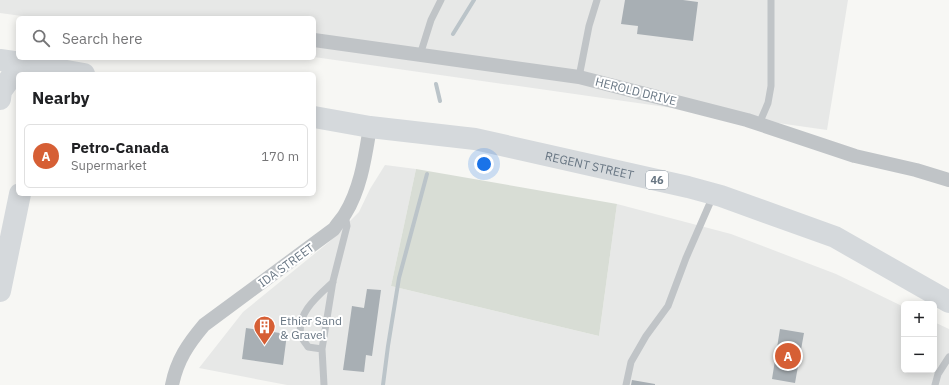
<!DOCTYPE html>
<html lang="en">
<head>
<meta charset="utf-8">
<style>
	body { margin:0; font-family:"IBM Plex Sans",sans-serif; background:#f6f6f6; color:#202124 }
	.controls { position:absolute; right:12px; bottom:12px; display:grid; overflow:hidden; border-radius:6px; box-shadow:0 2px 10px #0003 }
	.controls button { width:36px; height:36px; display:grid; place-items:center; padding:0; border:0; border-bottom:1px solid #e0e0e0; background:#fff; color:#202124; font:20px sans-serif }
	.you { position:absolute; left:484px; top:164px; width:14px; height:14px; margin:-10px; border:3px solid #fff; border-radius:50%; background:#1a73e8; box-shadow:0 0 0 6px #1a73e833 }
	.badge { display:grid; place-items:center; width:26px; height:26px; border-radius:50%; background:#d65f35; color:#fff; font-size:13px; font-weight:700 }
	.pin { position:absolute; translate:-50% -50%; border:2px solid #fff; box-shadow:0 1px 4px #0006 }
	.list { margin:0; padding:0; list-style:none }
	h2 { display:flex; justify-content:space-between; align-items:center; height:52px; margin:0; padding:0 16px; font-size:17px }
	h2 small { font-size:13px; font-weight:400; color:#757577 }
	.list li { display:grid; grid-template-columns:26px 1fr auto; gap:12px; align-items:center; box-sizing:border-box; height:64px; margin:0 8px 8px; padding:0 8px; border:1px solid #e0e0e0; border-radius:6px }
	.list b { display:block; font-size:15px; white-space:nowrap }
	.list p { margin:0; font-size:13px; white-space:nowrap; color:#757577 }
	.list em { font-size:13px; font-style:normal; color:#757577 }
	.icon { flex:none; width:22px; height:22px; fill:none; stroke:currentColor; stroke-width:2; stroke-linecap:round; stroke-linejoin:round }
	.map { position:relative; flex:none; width:949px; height:385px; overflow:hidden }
	.search { position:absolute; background:#fff; box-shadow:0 2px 10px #0003; left:16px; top:16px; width:300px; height:44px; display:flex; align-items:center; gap:10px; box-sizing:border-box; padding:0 14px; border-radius:6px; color:#757577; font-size:15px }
	.panel { position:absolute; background:#fff; box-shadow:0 2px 10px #0003; left:16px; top:72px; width:300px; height:124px; border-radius:6px }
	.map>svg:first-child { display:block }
	.built { fill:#e7e8e7 }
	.green { fill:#d8ddd5 }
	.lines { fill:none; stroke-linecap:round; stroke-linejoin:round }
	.stream { stroke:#bbc4c9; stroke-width:4 }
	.building { fill:#a8afb4 }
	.lane { stroke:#c0c4c7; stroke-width:7 }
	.street { stroke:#c0c4c7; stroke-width:14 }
	.primary { stroke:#d5d9dc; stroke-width:22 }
	.highway { stroke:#d5d9dc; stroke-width:22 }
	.labels { text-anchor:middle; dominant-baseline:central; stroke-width:4; stroke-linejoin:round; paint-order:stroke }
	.shield { fill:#fff; stroke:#959fa8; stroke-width:1 }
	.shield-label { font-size:11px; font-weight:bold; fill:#687683 }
	.street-label { font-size:12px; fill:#687683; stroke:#fff }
	.poi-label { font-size:12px; fill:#687683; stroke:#fff; text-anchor:start }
</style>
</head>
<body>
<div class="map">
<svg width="949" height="385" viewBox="0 0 949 385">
	<rect width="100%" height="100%" fill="#f7f7f4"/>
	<path class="built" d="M0,0H848L827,130L314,57V18H36L0,13Z
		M385,165L416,169L391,286L599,336L617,204L731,234L836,274L904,307V370H934V322L949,329V385H287L199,368L243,312L329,242L359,212L370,189Z"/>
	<path class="green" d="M416,169L617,204L599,336L391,286Z"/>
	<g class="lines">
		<path class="stream" d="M453,34L474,0
			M436,84L440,101
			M383,385L388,346L399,278L427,174"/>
	</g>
	<path class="building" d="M625,0H683L698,2L693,41L637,34L638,26L621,24Z
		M367,289L381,290L372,356L366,355L364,372L343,370L352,306L364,308Z
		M246,328L287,334L283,365L242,359Z
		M780,329L804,333L795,383L772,379Z
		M632,380L655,384V385H631Z"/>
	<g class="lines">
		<path class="lane" d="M420,55L431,20L441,0
			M579,77L589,26L597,0
			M759,124L768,103L771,86V0
			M322,349L308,347C306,343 302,340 301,336C296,313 318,296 333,282
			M324,385L322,349L333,281L347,226L345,214
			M626,385L631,362L646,336L668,306L686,258L713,196
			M935,385L938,374L949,357"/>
		<path class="street" d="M314,40L579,77L747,120L855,156L916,170L949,180
			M172,385C177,360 188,344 204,325L334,229C337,224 342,219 345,214C361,188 365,157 370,127"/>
		<g class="primary">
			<path d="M21,63L84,74"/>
			<path id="s1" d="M314,117L370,127L475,139L688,187L721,196L835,237L949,302"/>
		</g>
		<path class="highway" d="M0,60L21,63
			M0,99L1,91L21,63
			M0,291L20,194"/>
	</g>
	<defs>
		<symbol id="building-pin" viewBox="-11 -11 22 30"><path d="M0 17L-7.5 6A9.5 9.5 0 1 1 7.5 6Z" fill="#d65f35" stroke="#fff"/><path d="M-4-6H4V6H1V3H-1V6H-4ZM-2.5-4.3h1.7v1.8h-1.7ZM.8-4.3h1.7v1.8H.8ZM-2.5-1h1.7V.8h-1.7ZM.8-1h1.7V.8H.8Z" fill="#fff"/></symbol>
	</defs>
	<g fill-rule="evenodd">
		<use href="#building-pin" x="252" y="314" width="25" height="34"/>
	</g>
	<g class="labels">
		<rect class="shield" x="646" y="171" width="22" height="18" rx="3"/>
		<g class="shield-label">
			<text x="657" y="180">46</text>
		</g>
		<g class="street-label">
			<text transform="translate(636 91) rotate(14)">HEROLD DRIVE</text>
			<text stroke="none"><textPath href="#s1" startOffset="280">REGENT STREET</textPath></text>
			<text transform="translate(286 265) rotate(-36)">IDA STREET</text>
		</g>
		<g class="poi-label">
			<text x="280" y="320">Ethier Sand<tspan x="280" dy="14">&amp; Gravel</tspan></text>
		</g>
	</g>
</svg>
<div class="controls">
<button>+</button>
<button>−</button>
</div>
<div class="you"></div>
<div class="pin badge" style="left:788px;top:356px">A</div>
<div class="search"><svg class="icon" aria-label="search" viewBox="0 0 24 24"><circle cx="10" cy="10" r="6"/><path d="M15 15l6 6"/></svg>Search here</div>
<section class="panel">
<h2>Nearby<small></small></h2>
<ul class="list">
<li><span class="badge">A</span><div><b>Petro-Canada</b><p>Supermarket</p></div><em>170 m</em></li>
</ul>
</section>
</div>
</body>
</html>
